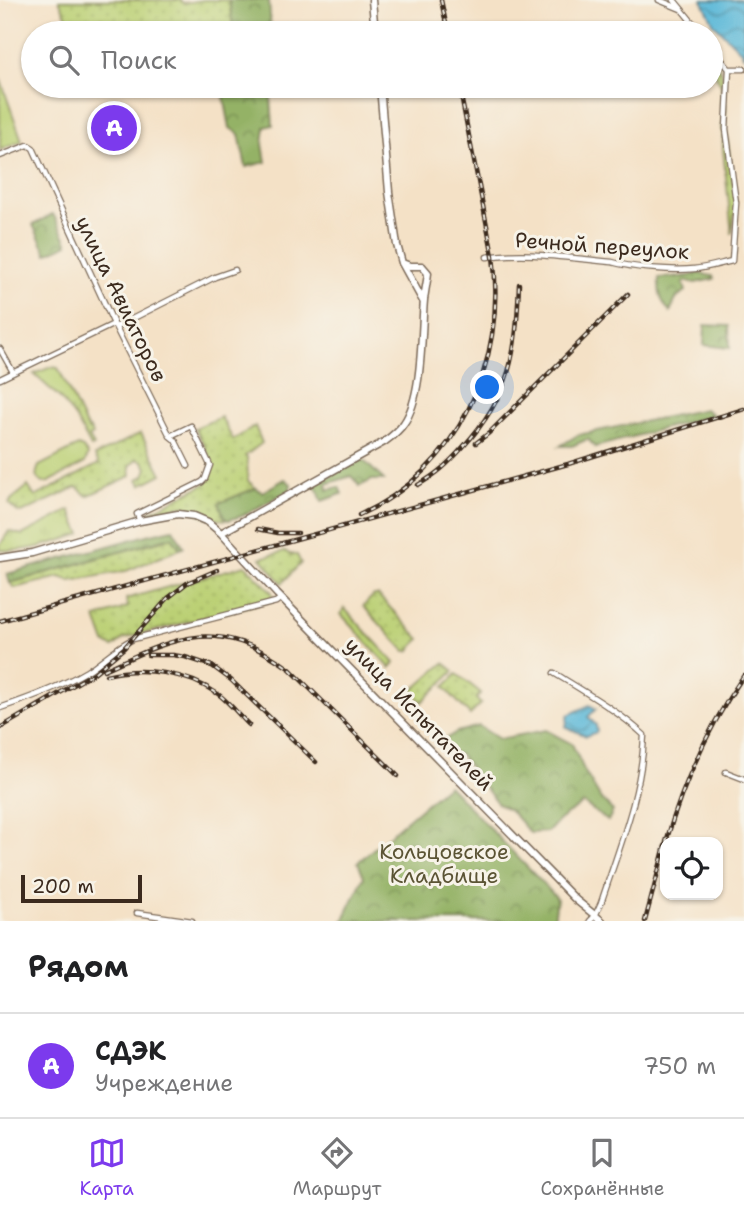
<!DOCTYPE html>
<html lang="ru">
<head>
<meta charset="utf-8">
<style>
	body { margin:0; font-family:"Shantell Sans",sans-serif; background:#f6f6f6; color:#202124 }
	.controls { position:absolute; right:21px; bottom:21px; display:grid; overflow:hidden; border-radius:14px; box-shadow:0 2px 5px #0004 }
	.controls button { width:63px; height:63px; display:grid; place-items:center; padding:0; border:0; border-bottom:2px solid #e0e0e0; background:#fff; color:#202124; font:35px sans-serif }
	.scale { position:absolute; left:21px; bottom:18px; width:121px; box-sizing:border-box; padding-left:7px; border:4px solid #3b2a1e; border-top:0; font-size:19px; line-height:24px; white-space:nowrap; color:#3b2a1e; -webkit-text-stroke:5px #f7f3e8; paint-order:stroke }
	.you { position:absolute; left:488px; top:388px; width:24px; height:24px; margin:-18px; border:5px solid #fff; border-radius:50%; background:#1a73e8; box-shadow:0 0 0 10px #1a73e833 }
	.badge { display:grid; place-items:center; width:46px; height:46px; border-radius:50%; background:#7c3aed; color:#fff; font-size:23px; font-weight:700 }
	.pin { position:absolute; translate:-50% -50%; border:4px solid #fff; box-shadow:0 2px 7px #0006 }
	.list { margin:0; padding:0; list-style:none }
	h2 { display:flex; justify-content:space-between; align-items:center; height:91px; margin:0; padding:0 28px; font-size:30px }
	h2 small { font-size:23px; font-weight:400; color:#757577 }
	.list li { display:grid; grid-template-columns:46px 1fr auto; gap:21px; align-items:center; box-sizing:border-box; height:105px; padding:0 28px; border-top:2px solid #e0e0e0 }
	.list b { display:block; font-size:26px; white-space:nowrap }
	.list p { margin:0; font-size:23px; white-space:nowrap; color:#757577 }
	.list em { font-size:23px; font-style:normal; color:#757577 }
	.icon { flex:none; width:38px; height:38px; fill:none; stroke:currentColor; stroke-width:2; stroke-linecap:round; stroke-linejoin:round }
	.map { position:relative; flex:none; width:744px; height:921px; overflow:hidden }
	.search { position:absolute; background:#fff; box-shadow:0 2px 5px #0004; left:21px; right:21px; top:21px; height:77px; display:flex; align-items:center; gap:18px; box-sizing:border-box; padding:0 24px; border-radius:38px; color:#757577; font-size:26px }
	.sheet { height:196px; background:#fff }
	nav { display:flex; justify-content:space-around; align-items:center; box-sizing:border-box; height:98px; border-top:2px solid #e0e0e0; background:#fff; font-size:19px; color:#757577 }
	nav a { display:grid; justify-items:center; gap:4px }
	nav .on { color:#7c3aed }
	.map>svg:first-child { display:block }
	.grass { fill:url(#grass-dots); stroke:#7b7d49; stroke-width:2 }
	.forest { fill:url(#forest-crowns); stroke:#686e42; stroke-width:2 }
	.park { fill:url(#park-tufts); stroke:#7b7d49; stroke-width:2 }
	.garden { fill:#bbd074; stroke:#7b7d49; stroke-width:2 }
	.water { fill:url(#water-waves); stroke:#4a717b; stroke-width:2 }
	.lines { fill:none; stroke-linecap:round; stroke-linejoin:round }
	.street-casing { stroke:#7c6a59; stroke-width:7 }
	.secondary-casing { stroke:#7c6a59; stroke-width:9 }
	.street { stroke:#fff; stroke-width:4.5 }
	.secondary { stroke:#fff; stroke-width:6 }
	.rail-casing { stroke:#3b2a1e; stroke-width:4.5 }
	.rail { stroke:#f7f3e8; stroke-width:2; stroke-dasharray:5; stroke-linecap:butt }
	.labels { text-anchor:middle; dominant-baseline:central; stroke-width:6; stroke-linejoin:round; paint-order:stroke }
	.street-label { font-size:21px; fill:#3b2a1e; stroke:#f7f3e8 }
	.park-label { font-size:21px; fill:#5b5434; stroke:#f7f3e8 }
</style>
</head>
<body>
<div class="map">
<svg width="744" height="921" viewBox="0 0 744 921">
	<defs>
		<pattern id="grass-dots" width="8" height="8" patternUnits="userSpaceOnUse" patternTransform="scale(1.75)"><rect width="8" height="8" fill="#bbd074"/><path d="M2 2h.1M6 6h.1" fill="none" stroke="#a2b364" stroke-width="1.8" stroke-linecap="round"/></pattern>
		<pattern id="forest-crowns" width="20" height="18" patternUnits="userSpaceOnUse" patternTransform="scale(1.75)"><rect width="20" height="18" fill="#94b266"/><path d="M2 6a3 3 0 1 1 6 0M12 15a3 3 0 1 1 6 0" fill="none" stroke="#7a9153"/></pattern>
		<pattern id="park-tufts" width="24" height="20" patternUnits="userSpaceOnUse" patternTransform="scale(1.75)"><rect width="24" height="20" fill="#bbd074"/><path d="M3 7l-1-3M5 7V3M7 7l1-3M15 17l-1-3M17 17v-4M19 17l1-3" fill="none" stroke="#a2b364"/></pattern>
		<pattern id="water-waves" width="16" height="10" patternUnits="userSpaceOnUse" patternTransform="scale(1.75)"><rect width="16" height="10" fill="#5ab8d8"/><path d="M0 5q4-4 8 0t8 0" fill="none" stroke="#4c96af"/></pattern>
	</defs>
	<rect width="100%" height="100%" fill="#f7f3e8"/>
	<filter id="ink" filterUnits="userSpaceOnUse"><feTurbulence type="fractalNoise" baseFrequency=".0143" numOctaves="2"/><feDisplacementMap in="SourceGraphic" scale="14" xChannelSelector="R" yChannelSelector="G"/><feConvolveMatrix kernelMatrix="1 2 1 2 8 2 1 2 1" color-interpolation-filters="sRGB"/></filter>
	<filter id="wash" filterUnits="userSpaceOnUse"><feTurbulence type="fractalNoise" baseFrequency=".00686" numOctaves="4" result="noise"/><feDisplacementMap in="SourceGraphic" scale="28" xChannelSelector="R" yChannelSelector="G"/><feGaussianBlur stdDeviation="1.57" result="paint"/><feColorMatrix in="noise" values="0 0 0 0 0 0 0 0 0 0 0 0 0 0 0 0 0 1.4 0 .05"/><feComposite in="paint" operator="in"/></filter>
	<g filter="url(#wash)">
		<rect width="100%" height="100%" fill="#f4e1c6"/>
		<path class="grass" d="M59,0H180L183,3L204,0H229L233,27L220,33H74Z
			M221,417L233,440L255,426L262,443L245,456L247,458L248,481L256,488L220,503L224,517L228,520C218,520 206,518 196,512C190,508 194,508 187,506C182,504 152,513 144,515L205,484C220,464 205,449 195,428Z
			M141,433L162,474L141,485L138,479L144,476L147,468L143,461L137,459L130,466L131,476L87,496L77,487L22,513L18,512L9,504L11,500L28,486L35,497L99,464L95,456Z
			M173,537L180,549L126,571L71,581L60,577L15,588L10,583Z
			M285,551L290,554L297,555L301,563L282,583L261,558Z
			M245,565L271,591L273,596L268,601L123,639L113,647L105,643L96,618L128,607L126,599Z
			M374,595H378L420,639L409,651H405L363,606Z
			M444,663L454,671L422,702L412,691Z
			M457,674L481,693L476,699L481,704L470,715L444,687Z"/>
		<path class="forest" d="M229,0H269L271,33H220L233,27Z
			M222,86H270L273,125L265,127L263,144L266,162L246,167L239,134L230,128Z
			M53,214L68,244L47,254L33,225Z
			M697,273L713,276L714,279L695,283L687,281L683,283L686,291L677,297L670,312C661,303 658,291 659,278C671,276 688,279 697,273Z
			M705,325L729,326L730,348L704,345Z
			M705,409L713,415L595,447L588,439L572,446H560L578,435Z
			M362,459L384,480H372L360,486L351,476L327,484L328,490L339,487L342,494L322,501L318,491L313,485Z
			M285,479L291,484L290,490L242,516L228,520L224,517L219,503L256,488L262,492Z
			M173,529L184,547L180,549L172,537L10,583L7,574L151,534Z
			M479,726L499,739L546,730L572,744L585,772L601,799L613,811L608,821L583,803L559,820L548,832L530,833L510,810L498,804L460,755L443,748L442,741L457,732Z
			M448,785L557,898L554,921H343L364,877L358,862Z"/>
		<path class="park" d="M711,54L722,73L724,90L726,129L736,203L732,234L723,149L721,85L711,67Z
			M51,367L58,368L88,430L90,429L93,435L89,437L94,446L91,447L76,419L59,397L34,374Z
			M70,510L81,534C56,542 27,553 0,550V545L9,531L22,535Z
			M344,608L395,663L390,668L341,614Z"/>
		<path class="garden" d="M0,78L22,141L0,150Z
			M78,446L83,448L88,455L85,463L49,482L43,483C35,479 35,474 39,466Z"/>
		<path class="water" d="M702,0H744V57L741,51L714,24Z
			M590,705L596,709L588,717L596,725L597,732L586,736L566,727L568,715Z"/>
	</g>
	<g filter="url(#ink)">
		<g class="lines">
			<defs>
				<path id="street" d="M659,0L681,9
					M674,0L701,33
					M711,47L729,69H744
					M0,156L28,145L33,148L114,324L170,436L175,440L188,466
					M487,257C528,250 572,259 612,262C632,268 673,271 694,269C706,268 719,264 732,261L736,203L726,129L729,69
					M116,327L215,277L235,270
					M0,349L13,372
					M0,379L114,324
					M140,521L137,514L202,482L205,479L210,465L191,426L170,436
					M554,673C585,692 618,711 644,735C642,793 619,848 601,903L595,916L590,921
					M0,708C30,698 60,687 87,671C103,661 116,647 133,639L276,602L281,598
					M726,772L744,779
					M137,913L192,921"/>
				<path id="secondary" d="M372,0L375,33
					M380,86L389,192L397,245L402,263L423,301
					M221,533L384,442C391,437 399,431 404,423C423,396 421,333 424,300C425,291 427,282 428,273L422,266H410L402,263
					M0,558L32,553L140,521L178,514L194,516L208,522L221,533L277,594L576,900L602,921"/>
			</defs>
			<use href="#street" class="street-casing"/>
			<use href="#secondary" class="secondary-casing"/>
			<use href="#street" class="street"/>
			<use href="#secondary" class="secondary"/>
			<defs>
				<path id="rail" d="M441,0L448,33
					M476,443L489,433L628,294
					M418,485C437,474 448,464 463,447C512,393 516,354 519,284
					M359,515C459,470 507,362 493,256L459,86
					M258,529L278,533H298
					M0,621L568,464L744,409
					M148,655H173L185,657L212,666L231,680L316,762
					M104,670C178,636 217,616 290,669L398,776
					M106,675C143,666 186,672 218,694C229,702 239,715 249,725
					M0,728L94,673L124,648L168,598L187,583L217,570
					M666,842C683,783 709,726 744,675
					M645,921L665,846"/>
			</defs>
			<use href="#rail" class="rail-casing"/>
			<use href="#rail" class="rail"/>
		</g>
	</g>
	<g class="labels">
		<g class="street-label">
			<text transform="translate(602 246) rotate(4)">Речной переулок</text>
			<text transform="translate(121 299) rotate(64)">улица Авиаторов</text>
			<text transform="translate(419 714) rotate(46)">улица Испытателей</text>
		</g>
		<g class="park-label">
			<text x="444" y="852">Кольцовское<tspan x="444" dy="24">Кладбище</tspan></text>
		</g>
	</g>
</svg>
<div class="controls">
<button><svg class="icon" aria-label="locate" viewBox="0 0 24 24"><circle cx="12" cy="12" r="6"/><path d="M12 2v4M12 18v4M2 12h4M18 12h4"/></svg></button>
</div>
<div class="scale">200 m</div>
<div class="you"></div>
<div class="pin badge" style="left:114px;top:128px">A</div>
<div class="search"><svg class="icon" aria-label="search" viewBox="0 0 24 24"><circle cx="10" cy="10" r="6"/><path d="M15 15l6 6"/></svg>Поиск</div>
</div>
<section class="sheet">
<h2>Рядом<small></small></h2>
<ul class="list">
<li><span class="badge">A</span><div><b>СДЭК</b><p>Учреждение</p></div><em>750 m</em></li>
</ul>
</section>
<nav>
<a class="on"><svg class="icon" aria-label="map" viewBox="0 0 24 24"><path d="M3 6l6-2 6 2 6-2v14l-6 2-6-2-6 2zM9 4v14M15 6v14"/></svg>Карта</a>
<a><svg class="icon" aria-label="directions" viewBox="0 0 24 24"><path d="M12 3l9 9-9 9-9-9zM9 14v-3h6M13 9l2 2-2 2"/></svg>Маршрут</a>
<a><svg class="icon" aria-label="saved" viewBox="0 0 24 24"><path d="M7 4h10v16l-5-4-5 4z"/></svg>Сохранённые</a>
</nav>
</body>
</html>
